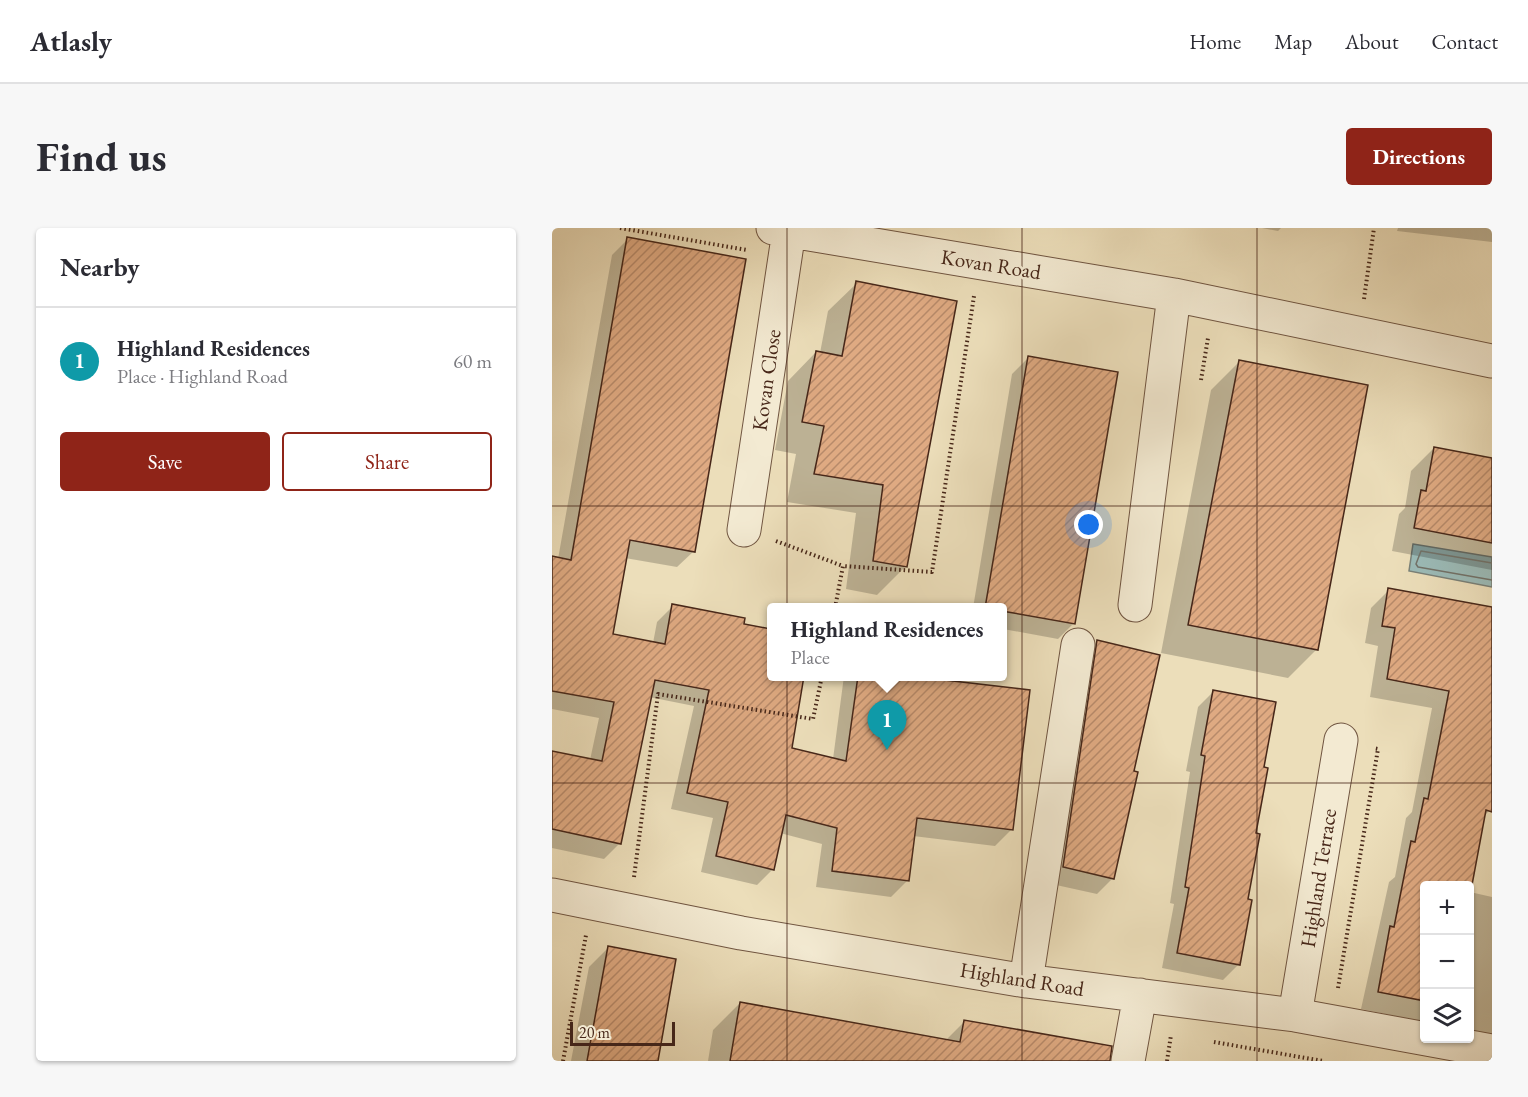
<!DOCTYPE html>
<html lang="en">
<head>
<meta charset="utf-8">
<style>
	body { margin:0; font-family:"EB Garamond",serif; background:#f7f7f7; color:#2b2b33 }
	.controls { position:absolute; right:18px; bottom:18px; display:grid; overflow:hidden; border-radius:6px; box-shadow:0 2px 4px #0004 }
	.controls button { width:54px; height:54px; display:grid; place-items:center; padding:0; border:0; border-bottom:2px solid #e1e1e2; background:#fff; color:#2b2b33; font:30px sans-serif }
	.scale { position:absolute; left:18px; bottom:15px; width:105px; box-sizing:border-box; padding-left:6px; border:3px solid #472719; border-top:0; font-size:16px; line-height:21px; white-space:nowrap; color:#472719; -webkit-text-stroke:4px #f3ead2; paint-order:stroke }
	.you { position:absolute; left:537px; top:297px; width:21px; height:21px; margin:-15px; border:4px solid #fff; border-radius:50%; background:#1a73e8; box-shadow:0 0 0 9px #1a73e833 }
	.badge { display:grid; place-items:center; width:39px; height:39px; border-radius:50%; background:#8f2418; color:#fff; font-size:20px; font-weight:700 }
	.pin { position:absolute; translate:-50% -50px; filter:drop-shadow(0 2px 3px #0008) }
	.pin::after { content:''; position:absolute; top:32px; width:21px; height:18px; background:inherit; clip-path:polygon(0 0,100% 0,50% 100%) }
	.popup { position:absolute; left:215px; top:375px; width:240px; height:78px; box-sizing:border-box; display:grid; place-content:center; border-radius:6px; background:#fff; filter:drop-shadow(0 2px 4px #0005); font-size:20px; white-space:nowrap; color:#7c7c81 }
	.popup b { font-size:22px; color:#2b2b33 }
	.popup::after { content:''; position:absolute; left:50%; top:100%; margin-left:-12px; border:12px solid transparent; border-top-color:#fff }
	.list { margin:0; padding:0; list-style:none }
	h2 { display:flex; justify-content:space-between; align-items:center; height:78px; margin:0; padding:0 24px; font-size:26px }
	h2 small { font-size:20px; font-weight:400; color:#7c7c81 }
	.list li { display:grid; grid-template-columns:39px 1fr auto; gap:18px; align-items:center; box-sizing:border-box; height:108px; padding:0 24px; border-top:2px solid #e1e1e2 }
	.list b { display:block; font-size:22px; white-space:nowrap }
	.list p { margin:0; font-size:20px; white-space:nowrap; color:#7c7c81 }
	.list em { font-size:20px; font-style:normal; color:#7c7c81 }
	.actions { display:flex; gap:12px; padding:18px 24px }
	.actions a { flex:1; padding:14px 0; border:2px solid #8f2418; border-radius:6px; text-align:center; font-size:21px; color:#8f2418 }
	.actions .main { background:#8f2418; color:#fff }
	.icon { flex:none; width:33px; height:33px; fill:none; stroke:currentColor; stroke-width:2; stroke-linecap:round; stroke-linejoin:round }
	.map { position:relative; flex:none; width:940px; height:833px; overflow:hidden; border-radius:6px }
	header { display:flex; align-items:center; gap:36px; box-sizing:border-box; height:84px; padding:0 30px; background:#fff; border-bottom:2px solid #e1e1e2 }
	header strong { font-size:28px }
	nav { display:flex; gap:33px; margin-inline-start:auto; font-size:21px }
	.intro { display:flex; align-items:center; justify-content:space-between; box-sizing:border-box; height:144px; padding:0 36px }
	h1 { margin:0; font-size:42px }
	.button { padding:15px 27px; border-radius:6px; background:#8f2418; color:#fff; font-size:21px; font-weight:700 }
	main { display:flex; gap:36px; padding:0 36px }
	aside { flex:1; background:#fff; border-radius:6px; box-shadow:0 2px 4px #0004 }
	.map>svg:first-child { display:block }
	.water { fill:#9bbbb8; stroke:#798078; stroke-width:1.5 }
	.shadow { fill:#0003 }
	.lines { fill:none; stroke-linecap:round; stroke-linejoin:round }
	.shore { stroke:#717168; stroke-width:1.5 }
	.building { fill:url(#building-hatch); stroke:#472719; stroke-width:1.5 }
	.street-casing { stroke:#705541; stroke-width:35 }
	.path { stroke:#472719; stroke-width:4; stroke-dasharray:1.5 3; stroke-linecap:butt }
	.street { stroke:#f3ead2; stroke-width:33 }
	.grid { fill:none; stroke:#472719; stroke-width:1.5; stroke-opacity:0.55 }
	.labels { text-anchor:middle; dominant-baseline:central; stroke-width:5; stroke-linejoin:round; paint-order:stroke }
	.street-label { font-size:21px; fill:#472719; stroke:#f3ead2 }
</style>
</head>
<body>
<header>
<strong>Atlasly</strong>
<nav><a>Home</a><a>Map</a><a>About</a><a>Contact</a></nav>
</header>
<div class="intro"><h1>Find us</h1><a class="button">Directions</a></div>
<main>
<aside>
<h2>Nearby<small></small></h2>
<ul class="list">
<li><span class="badge" style="background:#0f9aa8">1</span><div><b>Highland Residences</b><p>Place · Highland Road</p></div><em>60 m</em></li>
</ul>
<div class="actions"><a class="main">Save</a><a>Share</a></div>
</aside>
<div class="map">
<svg width="940" height="833" viewBox="0 0 940 833">
	<defs>
		<pattern id="building-hatch" width="6" height="6" patternUnits="userSpaceOnUse" patternTransform="scale(1.5)"><rect width="6" height="6" fill="#dfaa82"/><path d="M-1 1l2-2M0 6l6-6M5 7l2-2" fill="none" stroke="#b78a6a"/></pattern>
	</defs>
	<rect width="100%" height="100%" fill="#ecdeba"/>
	<filter id="stains"><feTurbulence type="fractalNoise" baseFrequency=".00333" numOctaves="4"/><feColorMatrix values="0 0 0 0 .2 0 0 0 0 .09 0 0 0 0 .02 0 0 0 .5 -.17"/></filter>
	<radialGradient id="worn" r=".72"><stop offset=".6" stop-color="#630" stop-opacity="0"/><stop offset="1" stop-color="#630" stop-opacity=".3"/></radialGradient>
	<path class="water" d="M861,316L940,329V359L857,343Z"/>
	<path class="shadow" d="M710,0H729L726,3Z
		M846,0H940V14L845,3Z
		M76,11L142,323L125,339L73,330L59,408L101,415L105,394L121,378L220,402V448L238,522L281,531L292,448H383L459,602L443,618L361,608L355,653L339,669L264,659L270,616L228,605L221,641L205,657L149,644L161,590L119,581L142,478L97,469L68,615L52,631L0,620V524L38,532L47,490L0,481V330L6,331L60,27Z
		M305,55L353,339L325,367L294,361L304,285L235,274L244,226L223,222L236,153L264,124L268,125L276,83Z
		M476,130L522,395L506,411L451,401V380H421L460,146Z
		M688,133L765,421L736,450L609,425L659,162Z
		M882,220L940,231V342L840,323L847,286L853,280L859,243Z
		M837,362L940,381V568L937,583L932,588L918,661V658H872V794L809,781L837,654L843,649L854,590L860,584L880,480L818,469L826,418L813,415L819,380Z
		M545,414L580,544L561,650L545,666L495,655L529,430Z
		M662,463L710,541L687,736L671,752L610,740L622,676L618,675L638,544L634,543L646,479Z
		M918,664L940,669V817L918,803Z
		M56,720L104,833H19L37,739Z
		M188,775L393,813L412,794L544,833H156L161,802Z"/>
	<g class="lines">
		<path class="shore" d="M940,335L869,323L864,336L866,339L940,352"/>
	</g>
	<path class="building" d="M75,9L194,31L143,324L78,312L61,406L113,416L120,376L193,390L192,396L219,401V448H252L240,520L294,533L306,448H384V451L478,462L461,602L365,590L357,653L280,643L285,600L234,587L222,642L164,628L176,574L135,565L157,462L103,452L69,616L0,601V523L50,533L62,474L0,463V328L19,332Z
		M304,53L405,73L355,339L321,333L331,257L262,246L272,198L250,194L264,123L290,128Z
		M476,128L566,144L523,396L450,383V380H433Z
		M687,132L816,157L766,422L636,397Z
		M882,219L940,230V315L862,300L869,262L874,263Z
		M836,360L940,379V584L934,582L920,657H873V773L826,764L838,698L842,699L859,613L863,614L872,570L876,571L897,463L835,451L843,400L830,398Z
		M545,412L608,427L582,543L586,544L562,651L511,639Z
		M661,462L724,474L712,539L716,540L704,605L708,606L696,671L700,672L688,737L625,725L637,660L633,659L653,528L649,527Z
		M56,718L124,731L106,833H35Z
		M188,774L408,814L412,792L560,818L558,833H178Z"/>
	<g class="lines">
		<defs>
			<path id="street" d="M221,0L622,67L940,133
				M192,302L237,3
				M583,377L622,67
				M0,667L189,705L474,753L743,787L940,823
				M474,753L526,417
				M743,787L789,512
				M576,833L588,767"/>
		</defs>
		<use href="#street" class="street-casing"/>
		<path class="path" d="M68,0L195,22
			M812,71L822,0
			M649,152L656,110
			M224,313L291,338
			M283,380L291,338L380,344L422,68
			M82,649L106,466L261,491L270,448
			M786,760L826,521L821,520
			M662,814L771,833
			M11,833L34,707
			M615,833L619,807"/>
		<use href="#street" class="street"/>
	</g>
	<path class="grid" d="M235,0V833M470,0V833M705,0V833M0,278H940M0,555H940"/>
	<g class="labels">
		<g class="street-label">
			<text transform="translate(439 36) rotate(9)">Kovan Road</text>
			<text transform="translate(214 152) rotate(-82)">Kovan Close</text>
			<text transform="translate(766 650) rotate(-81)">Highland Terrace</text>
			<text transform="translate(470 751) rotate(9)">Highland Road</text>
		</g>
	</g>
	<rect width="100%" height="100%" filter="url(#stains)"/>
	<rect width="100%" height="100%" fill="url(#worn)"/>
</svg>
<div class="controls">
<button>+</button>
<button>−</button>
<button><svg class="icon" aria-label="layers" viewBox="0 0 24 24"><path d="M12 4l9 5-9 5-9-5zM3 14l9 5 9-5"/></svg></button>
</div>
<div class="scale">20 m</div>
<div class="you"></div>
<div class="pin badge" style="left:335px;top:522px;background:#0f9aa8">1</div>
<div class="popup"><b>Highland Residences</b>Place</div>
</div>
</main>
</body>
</html>
